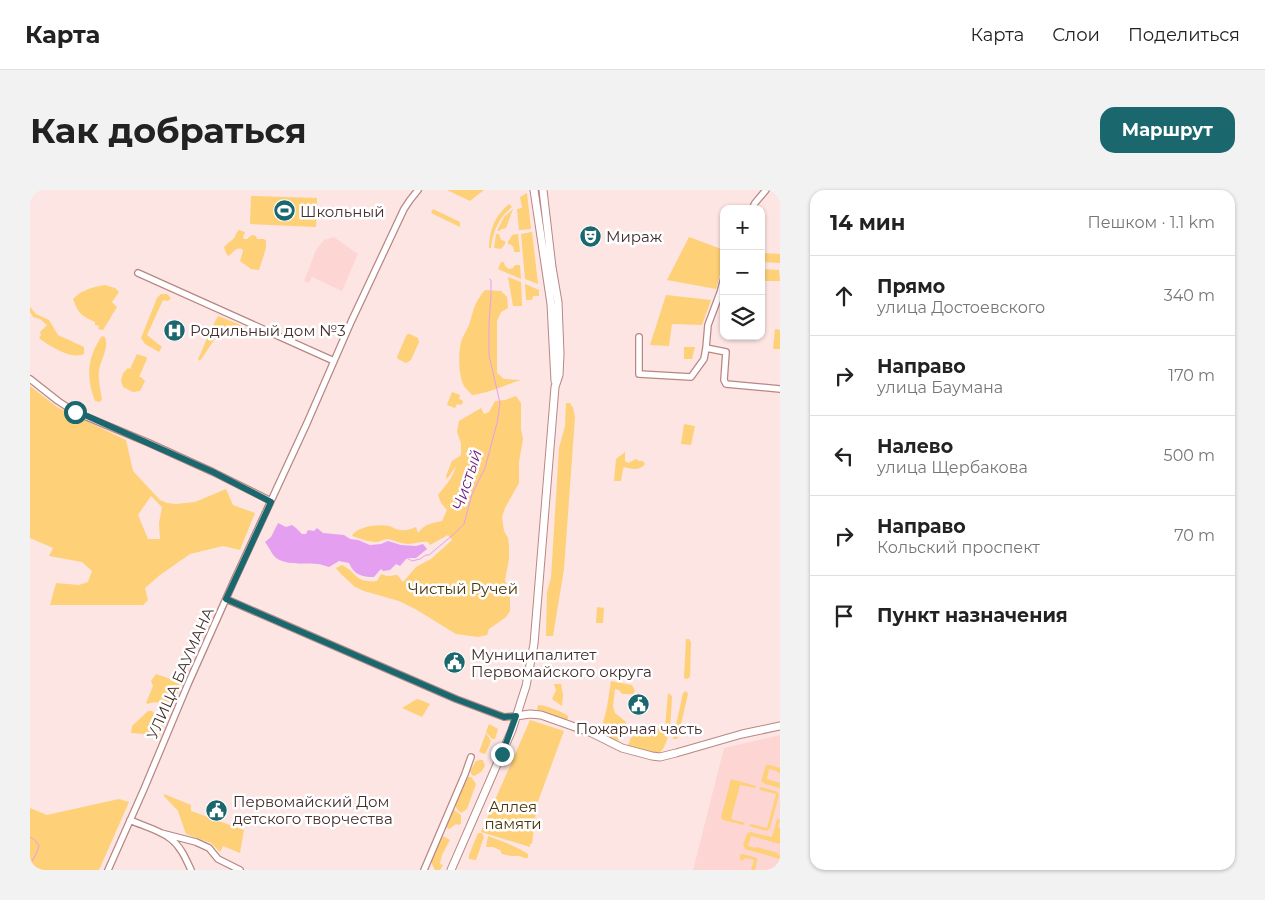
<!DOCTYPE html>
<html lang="ru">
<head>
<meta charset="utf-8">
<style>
	body { margin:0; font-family:Montserrat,sans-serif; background:#f2f2f2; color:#222 }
	.controls { position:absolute; right:15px; top:15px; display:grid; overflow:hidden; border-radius:10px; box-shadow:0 1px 4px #0004 }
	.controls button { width:45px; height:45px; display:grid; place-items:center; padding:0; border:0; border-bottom:1px solid #e0e0e0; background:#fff; color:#222; font:25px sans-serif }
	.stop { position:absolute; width:15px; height:15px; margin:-11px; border:4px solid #1a676d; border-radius:50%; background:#fff }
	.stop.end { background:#1a676d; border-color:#fff; box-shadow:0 1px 5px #0008 }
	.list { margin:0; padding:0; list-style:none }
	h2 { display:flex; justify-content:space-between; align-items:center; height:65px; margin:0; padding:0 20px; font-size:21px }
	h2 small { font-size:16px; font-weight:400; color:#767676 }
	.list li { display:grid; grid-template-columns:32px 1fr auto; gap:15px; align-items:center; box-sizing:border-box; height:80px; padding:0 20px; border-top:1px solid #e0e0e0 }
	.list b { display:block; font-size:19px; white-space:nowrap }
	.list p { margin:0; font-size:16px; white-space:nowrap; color:#767676 }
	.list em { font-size:16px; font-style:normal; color:#767676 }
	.icon { flex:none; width:28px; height:28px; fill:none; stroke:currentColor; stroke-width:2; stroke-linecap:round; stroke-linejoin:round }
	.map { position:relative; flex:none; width:750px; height:680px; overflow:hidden; border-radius:15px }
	header { display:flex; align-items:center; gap:30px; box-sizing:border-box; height:70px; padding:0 25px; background:#fff; border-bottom:1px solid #e0e0e0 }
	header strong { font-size:24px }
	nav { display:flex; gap:28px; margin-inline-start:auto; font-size:18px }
	.intro { display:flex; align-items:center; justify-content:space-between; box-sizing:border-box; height:120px; padding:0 30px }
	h1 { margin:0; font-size:35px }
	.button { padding:12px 22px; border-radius:15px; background:#1a676d; color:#fff; font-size:18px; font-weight:700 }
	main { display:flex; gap:30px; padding:0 30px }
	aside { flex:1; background:#fff; border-radius:15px; box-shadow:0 1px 4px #0004 }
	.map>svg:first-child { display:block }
	.built { fill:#fdd6d4 }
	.green { fill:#fed077; fill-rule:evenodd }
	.water { fill:#e59ff0 }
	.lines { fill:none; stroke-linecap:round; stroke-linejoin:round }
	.stream { stroke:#e59ff0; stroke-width:1 }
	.minor-casing { stroke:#b98683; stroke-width:8 }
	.major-casing { stroke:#b98683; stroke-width:9 }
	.minor { stroke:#fff; stroke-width:5.5 }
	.major { stroke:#fff; stroke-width:7 }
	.route { stroke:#1a676d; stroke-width:6 }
	.labels { text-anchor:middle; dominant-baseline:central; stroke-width:5; stroke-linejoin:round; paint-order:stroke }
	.poi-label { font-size:15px; fill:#442f2e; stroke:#fff; text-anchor:start }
	.park-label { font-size:15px; fill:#4a3608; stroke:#fff }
	.street-label { font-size:15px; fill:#442f2e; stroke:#fff }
	.water-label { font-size:16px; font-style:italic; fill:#711e7d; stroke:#fff }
</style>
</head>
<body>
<header>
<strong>Карта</strong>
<nav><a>Карта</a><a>Слои</a><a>Поделиться</a></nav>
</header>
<div class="intro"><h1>Как добраться</h1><a class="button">Маршрут</a></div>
<main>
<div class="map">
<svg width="750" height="680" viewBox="0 0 750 680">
	<rect width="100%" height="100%" fill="#fce5e3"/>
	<path class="built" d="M304,47L328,64L312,101L282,87L279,93L274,91L286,60L294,50Z
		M750,545V680H663L694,558Z"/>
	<path class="green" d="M417,0H454L440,11Z
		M497,3L501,39L489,40L487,19L492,18L490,7Z
		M221,6L287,8L286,37L220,34Z
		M479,14L482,17C468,28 463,42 461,58H459C460,39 464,27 479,14Z
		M403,19L430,32V37L401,23Z
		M483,19L476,38L472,39L469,41H467L474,27Z
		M209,40L215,42L213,47L214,49H217L222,45L226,46L227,49H234L236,51V58L229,80L221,79L210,71L213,61L212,59C205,57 204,63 198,66L196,63L194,57C197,53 201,52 204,48C206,45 206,43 209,40Z
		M502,42L508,94L495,89L491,44Z
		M466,44H469L471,50L475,51V54L471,59L464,58Z
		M488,44L490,62H484C484,57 482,54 478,54V51L480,49L482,45Z
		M659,47L694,60V70L686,99L637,90Z
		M731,63L750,64V73L731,72Z
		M471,72H474L475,76L479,79L483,78L485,75H490L491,89L468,79Z
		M731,79L749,80L750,91H731Z
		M478,87L491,92L492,116H483Z
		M495,94L509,100V106H503L502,110H496Z
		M75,95L85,98L89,102L82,112L87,117L73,140L68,139L69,136L65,135V132C50,125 49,124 43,109C51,100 63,97 75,95Z
		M455,100L471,101L477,107L478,118L471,122L467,131V183L474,189L491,190C474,195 459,203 442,205C440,202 436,199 434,196C428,185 428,160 432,149C434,144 437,140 439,135C444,119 444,113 455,100Z
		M131,104H137L141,108L138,111L133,110L117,145L132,157L129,162L115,154L111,148L127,108Z
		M636,105L681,110L672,135L642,134L639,156L620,155Z
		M0,117L6,124L19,130L28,145L54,157V164C42,170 19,156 9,148L11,145L10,142L17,135L10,129L3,127L0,122Z
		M188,126L213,136L222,143L219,148L192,138L170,171L168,169L170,165L180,141Z
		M745,139L750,140V159H743Z
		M378,144H380L388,148L389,152L381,170L376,173L368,169L367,167L376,146Z
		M72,146L75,147C79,159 71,169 69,180C68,189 70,199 72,209L70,212L65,211C56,188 57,167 72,146Z
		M654,157H665L662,169H654Z
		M107,164L116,167L117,169L109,187H111L115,191L110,201L103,202L93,197L91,191L93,183L98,178L100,179Z
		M0,196L27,217L96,250L103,281L130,310L137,313L146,314L165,312L196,299L203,315L225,323L210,360L193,356L160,364L130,385L115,398L118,410L113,415H20L26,393L49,395L58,392L62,381L52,372L19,366L23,358L0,348ZM121,306L132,317L129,333L130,349H118L108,325Z
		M422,202L430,205L429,209L432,210L433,212L431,215L427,214L425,218L417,215Z
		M486,206L491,213V239L493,249L489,272V293L475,318L472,327L474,341L478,348L479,355V369L475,390L477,399L480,406V421L476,427L459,439L457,445L448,447L426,444L387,420L369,411L334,401L325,397L311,384L306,378L312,375C328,383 324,393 347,391L351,384C354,385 356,386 359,386C369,386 364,381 373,392L386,377L401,369L422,350L418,345L400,355L398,352C391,351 385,354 378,354C371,354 364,350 358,349C353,349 350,352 346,352C338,352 329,348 322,346C327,336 349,334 359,336C363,337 366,340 370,340C376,341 381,339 386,337L388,343C396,333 400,334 412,331L417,320L411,313L408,305C415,296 423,288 426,276L417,289L416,286L422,271L430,266L431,264V253L427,242L429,231L451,218L454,224L459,222L465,211L475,210Z
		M536,213H540L543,218L545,227L534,379L523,446H516L517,402L521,388L529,258L535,236Z
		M654,234L665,236L661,255L651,254Z
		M595,262V271L598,273L606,269L609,271H613L615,274C610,281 602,279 594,277L593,279L591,291H584L586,269Z
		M567,417L574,418L573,433H566Z
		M656,449H659L661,452L660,487L657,489L654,488Z
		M126,484L149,492L150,496L142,518H138C133,513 125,510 118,514L116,513L123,496L121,491Z
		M581,491L602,495L605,501L603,504H592L589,500L585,499L583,516L585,523L596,532V538L591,549L586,551C581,549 574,546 571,541L577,517Z
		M524,494H531L533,505L532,516L522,509L526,500Z
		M656,501L658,504L648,547L647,549H643L653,503Z
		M638,503L642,506C641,519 642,563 624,565C618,565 604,559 597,557L601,548L610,538H635Z
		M388,509L400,514L392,527L372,518C378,515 382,511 388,509Z
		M508,515C515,515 531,521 538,526V529L534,530L507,520Z
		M118,521H122L129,527L136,526L137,529L133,536L129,548L114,544L101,543L102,536Z
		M500,530L534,541L507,614L502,654H500V657L451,642Z
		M459,534L468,539L465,549H462L456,542Z
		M456,543L461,551L455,564L449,562Z
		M450,570H453L455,576L451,582L444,586L442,585L440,581L446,571Z
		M736,575H740L750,578V583L747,582V581L739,579L737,589L750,593V598L735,594L731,591Z
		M438,587H441L446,594L437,619L431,623L427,619L425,615Z
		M701,589L726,596L725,598L710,595L701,629L715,633L714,635L693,630L691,627Z
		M731,597L748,602L749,605L740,638L737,641L719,636L721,634L737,638L746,604L730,600L729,598Z
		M134,604L161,615V621L214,640L210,663L193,656L190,662L181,653L156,644L148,621L134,606Z
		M89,609L99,612L69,680H0V618L17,625Z
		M423,619L431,625V633L429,635L426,634L419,639L416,637L421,621Z
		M747,629L750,630L748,637L750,638V654L721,646L718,656L726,658L727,657L748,663L747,664L750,665V669L715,659L713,655L717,644L720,642L742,647Z
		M448,643H452L454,647L446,670L439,669V665Z
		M411,645L420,650L412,665L410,674L413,675L410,680H405L400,670C404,665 410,652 411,645Z
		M458,646C471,651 486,656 498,664V668H494L490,666H481L472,664L470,660L463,657H456Z
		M713,664L727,668V671L725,680H721L724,670L714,668L713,671L710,670V665Z"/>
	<path class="water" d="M248,333L256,337L262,335L266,338L272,344H276L278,340L284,341L287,338L293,343L314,345L320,349L328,350L340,355L351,354L358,351L371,355L386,356L393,354L397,359L386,368H377L370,376L366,374L360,380L353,381L351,379L344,387C332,387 324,385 319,373L309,371L299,377C295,376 291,374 287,374C275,373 253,376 244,366C241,362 238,356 235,352L241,347Z"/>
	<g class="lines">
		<path class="stream" d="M377,368L382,371L390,369L396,365H399L424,344L434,334L442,304L455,278L467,233L470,213L459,165V134L461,106V91L460,89
			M0,647L5,650L9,656L6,664L0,675"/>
		<defs>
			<path id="minor" d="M722,19L725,13L736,0
				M108,83L304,171
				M609,147V184L661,187L674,169L676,158L678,135L690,103L694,88
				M676,158L696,162L694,190L696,194L750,199
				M0,189L28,211L45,222L119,253L183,282L241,311
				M196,409L426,509L474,527L486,526
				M100,630C113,636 130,640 141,649C151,657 156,669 161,680
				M131,643L166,652L179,658L188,669L210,680
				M78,680L114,599L158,494L203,393L277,233L321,132L374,19L380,10L388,0
				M394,680L435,584L441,567"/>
			<path id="major" d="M504,0L521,114L525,191
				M486,526L500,524L511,525L562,543L592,558L622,566L630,567L646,563L712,544L750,536
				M421,680L482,540L496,496L504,454L525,197L529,185L530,164L528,112L522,77L513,0"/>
		</defs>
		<use href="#minor" class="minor-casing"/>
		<use href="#major" class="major-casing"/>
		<use href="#minor" class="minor"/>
		<use href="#major" class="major"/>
	</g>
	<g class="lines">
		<path class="route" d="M45,222L57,226L183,282L241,312L196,409L426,509L474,527L486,526L472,564"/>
	</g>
	<defs>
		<symbol id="stadium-disc" viewBox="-11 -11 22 22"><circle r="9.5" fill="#1a676d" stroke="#fff"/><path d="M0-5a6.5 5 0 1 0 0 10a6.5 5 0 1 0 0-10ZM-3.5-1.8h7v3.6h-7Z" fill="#fff"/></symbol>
		<symbol id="theatre-disc" viewBox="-11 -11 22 22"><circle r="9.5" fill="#1a676d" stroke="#fff"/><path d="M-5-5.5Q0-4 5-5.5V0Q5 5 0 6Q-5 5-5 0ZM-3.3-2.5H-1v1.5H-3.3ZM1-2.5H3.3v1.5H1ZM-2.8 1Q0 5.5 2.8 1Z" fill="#fff"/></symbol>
		<symbol id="hospital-disc" viewBox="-11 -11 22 22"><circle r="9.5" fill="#1a676d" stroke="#fff"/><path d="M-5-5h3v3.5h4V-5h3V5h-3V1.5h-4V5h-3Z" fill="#fff"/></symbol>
		<symbol id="civic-disc" viewBox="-11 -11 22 22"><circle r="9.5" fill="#1a676d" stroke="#fff"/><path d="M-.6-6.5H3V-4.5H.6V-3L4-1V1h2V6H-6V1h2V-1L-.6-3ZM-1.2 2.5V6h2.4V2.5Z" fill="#fff"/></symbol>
	</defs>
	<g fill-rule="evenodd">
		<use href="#stadium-disc" x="242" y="8" width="25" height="25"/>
		<use href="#theatre-disc" x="548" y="34" width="25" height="25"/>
		<use href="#hospital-disc" x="132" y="128" width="25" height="25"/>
		<use href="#civic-disc" x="412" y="460" width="25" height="25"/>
		<use href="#civic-disc" x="596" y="502" width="25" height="25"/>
		<use href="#civic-disc" x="174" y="608" width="25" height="25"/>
	</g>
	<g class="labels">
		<g class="poi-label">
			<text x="270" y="21">Школьный</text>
			<text x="576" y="46">Мираж</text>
			<text x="160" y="140">Родильный дом №3</text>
			<text x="441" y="464">Муниципалитет<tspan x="441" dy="17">Первомайского округа</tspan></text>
			<text x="609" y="538" text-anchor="middle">Пожарная часть</text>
			<text x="203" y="611">Первомайский Дом<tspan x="203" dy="17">детского творчества</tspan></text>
		</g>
		<g class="park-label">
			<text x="433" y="398">Чистый Ручей</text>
			<text x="483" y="616">Аллея<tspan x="483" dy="17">памяти</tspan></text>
		</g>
		<g class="street-label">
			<text transform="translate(150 483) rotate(-66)">УЛИЦА БАУМАНА</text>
		</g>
		<g class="water-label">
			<text transform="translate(437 290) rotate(-72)">Чистый</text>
		</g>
	</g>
</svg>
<div class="controls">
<button>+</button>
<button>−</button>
<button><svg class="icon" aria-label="layers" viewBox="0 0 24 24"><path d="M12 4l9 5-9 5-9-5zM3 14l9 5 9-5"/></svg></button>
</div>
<div class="stop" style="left:45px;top:222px"></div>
<div class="stop end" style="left:472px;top:564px"></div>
</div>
<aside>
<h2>14 мин<small>Пешком · 1.1 km</small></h2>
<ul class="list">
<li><svg class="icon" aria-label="ahead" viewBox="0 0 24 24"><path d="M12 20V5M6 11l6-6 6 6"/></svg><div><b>Прямо</b><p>улица Достоевского</p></div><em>340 m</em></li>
<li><svg class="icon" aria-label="right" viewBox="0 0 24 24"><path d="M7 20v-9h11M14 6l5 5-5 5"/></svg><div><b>Направо</b><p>улица Баумана</p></div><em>170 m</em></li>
<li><svg class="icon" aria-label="left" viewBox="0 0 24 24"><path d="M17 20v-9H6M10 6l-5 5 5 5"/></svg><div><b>Налево</b><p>улица Щербакова</p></div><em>500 m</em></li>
<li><svg class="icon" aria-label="right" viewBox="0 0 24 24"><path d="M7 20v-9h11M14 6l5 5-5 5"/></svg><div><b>Направо</b><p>Кольский проспект</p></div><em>70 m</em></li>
<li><svg class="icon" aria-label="arrive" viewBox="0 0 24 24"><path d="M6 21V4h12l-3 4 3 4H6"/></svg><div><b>Пункт назначения</b></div></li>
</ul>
</aside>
</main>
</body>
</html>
